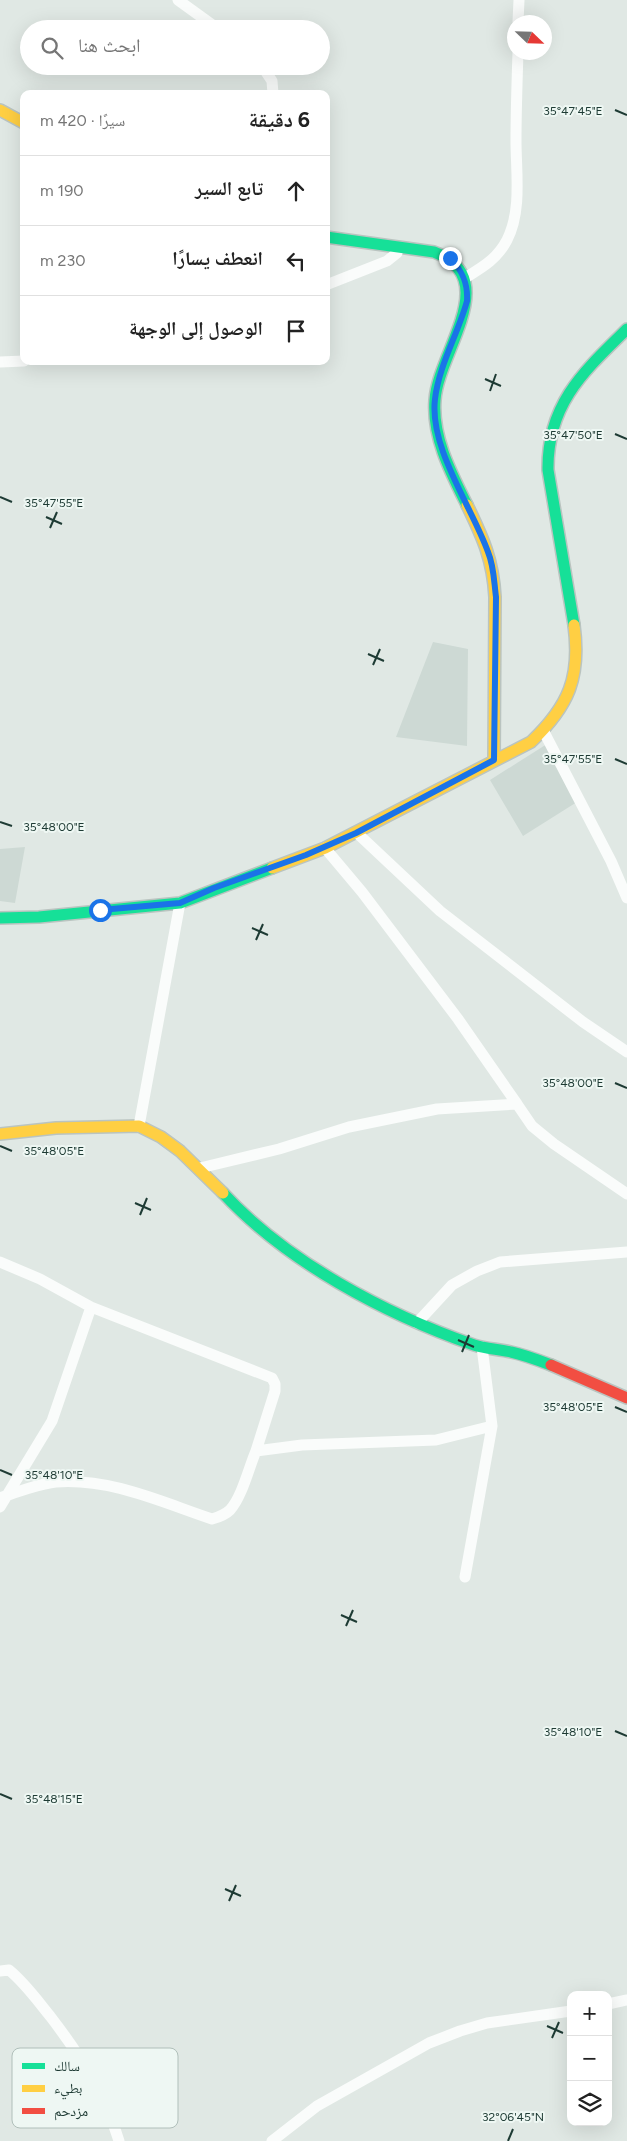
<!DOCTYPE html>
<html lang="ar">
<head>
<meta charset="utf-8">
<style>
	body { margin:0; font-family:Figtree,"Noto Naskh Arabic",sans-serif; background:#f2f2f2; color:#222; direction:rtl }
	.controls { position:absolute; right:15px; bottom:15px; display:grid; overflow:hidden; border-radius:10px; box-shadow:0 5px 20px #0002 }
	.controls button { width:45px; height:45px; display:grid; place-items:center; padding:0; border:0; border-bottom:1px solid #e0e0e0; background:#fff; color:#222; font:25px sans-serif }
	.compass { position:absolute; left:507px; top:15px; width:45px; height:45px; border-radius:50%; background:#fff; box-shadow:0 5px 20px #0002; rotate:113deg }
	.stop { position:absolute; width:15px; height:15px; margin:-11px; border:4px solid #1a73e8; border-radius:50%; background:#fff }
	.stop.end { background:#1a73e8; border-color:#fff; box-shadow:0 1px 5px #0008 }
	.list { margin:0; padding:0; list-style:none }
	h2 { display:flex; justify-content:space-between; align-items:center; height:65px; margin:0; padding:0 20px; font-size:21px }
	h2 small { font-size:16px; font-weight:400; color:#767676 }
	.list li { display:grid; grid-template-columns:32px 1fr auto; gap:15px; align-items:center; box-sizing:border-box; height:70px; padding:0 20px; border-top:1px solid #e0e0e0 }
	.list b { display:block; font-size:19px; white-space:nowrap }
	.list em { font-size:16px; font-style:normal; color:#767676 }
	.icon { flex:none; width:28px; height:28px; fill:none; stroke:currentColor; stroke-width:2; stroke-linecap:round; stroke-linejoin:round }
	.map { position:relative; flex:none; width:627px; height:2141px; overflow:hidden; direction:ltr }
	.search { position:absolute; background:#fff; box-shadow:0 5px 20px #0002; left:20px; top:20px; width:310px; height:55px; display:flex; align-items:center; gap:12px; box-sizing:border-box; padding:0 18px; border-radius:28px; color:#767676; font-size:19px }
	.panel { position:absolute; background:#fff; box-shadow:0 5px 20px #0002; left:20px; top:90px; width:310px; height:275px; border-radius:10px; direction:rtl }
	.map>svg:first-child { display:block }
	.built { fill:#cdd9d4 }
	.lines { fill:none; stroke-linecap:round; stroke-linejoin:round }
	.fast-casing { stroke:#bac4c0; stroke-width:14 }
	.slow-casing { stroke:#bac4c0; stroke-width:14 }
	.jam-casing { stroke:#bac4c0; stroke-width:14 }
	.street { stroke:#fafcfb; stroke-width:11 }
	.fast { stroke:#16e098; stroke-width:11 }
	.slow { stroke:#ffcf43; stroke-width:11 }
	.jam { stroke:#f24e42; stroke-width:11 }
	.route { stroke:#1a73e8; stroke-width:6 }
	.ticks { fill:none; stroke:#1e3b34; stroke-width:2 }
	.key { fill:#eef7f3; stroke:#b0bfba; stroke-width:1 }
	.key-label { font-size:14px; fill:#1e3b34 }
	.ticks-label { font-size:12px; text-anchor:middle; fill:#1e3b34; stroke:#eef7f3; stroke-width:4; stroke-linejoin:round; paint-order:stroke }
</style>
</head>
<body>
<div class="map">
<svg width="627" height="2141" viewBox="0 0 627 2141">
	<rect width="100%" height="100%" fill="#e0e8e4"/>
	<path class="built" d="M433,642L468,649L467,746L396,737Z
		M547,744L577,802L523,836L490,780Z
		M25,847L15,903L0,901V849Z"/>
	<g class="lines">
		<defs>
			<path id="fast" d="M326,237L434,252C504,278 438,352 435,400C432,437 451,473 467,505
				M574,625L548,470C547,404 584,371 627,329
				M0,918L39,917L180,903L272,868
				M223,1193C287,1262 385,1314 474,1345C486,1349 499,1349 511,1352C525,1355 538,1360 551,1365"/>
			<path id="slow" d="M0,110L24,123
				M467,505C483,538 493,560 495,597L494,760
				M272,868L325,848L531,742C569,706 581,677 574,625
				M0,1134L56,1128L139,1126L161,1137L180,1151L223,1193"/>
			<path id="jam" d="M551,1365L627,1398"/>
		</defs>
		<use href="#fast" class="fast-casing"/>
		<use href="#slow" class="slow-casing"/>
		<use href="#jam" class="jam-casing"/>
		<path class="street" d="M178,0L218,29
			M518,22L519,0
			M262,66L272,81L273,94
			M465,278C483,267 497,259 507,240C522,211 516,172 516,141C516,112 517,82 518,52
			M326,285L387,261L397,253L398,248
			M0,362L24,361
			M544,732L611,861L627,898
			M357,833L440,911L583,1022L627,1052
			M517,1104L532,1126L554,1144L627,1194
			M139,1126L180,903
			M200,1168L279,1149L349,1127L437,1109L517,1104L458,1019L362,892L325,848
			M0,1262L40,1279L91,1307L52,1421L0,1507
			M91,1307L272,1378L275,1384V1391L256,1451
			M417,1323L452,1285L477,1271L500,1262L627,1252
			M0,1498C13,1493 43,1483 56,1482C111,1478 161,1502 212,1519C219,1517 225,1515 230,1510C242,1497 249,1467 256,1451L302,1445L436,1440L492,1426L482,1347
			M465,1577L492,1426
			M0,1971L9,1970C25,1983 37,2000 50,2016C80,2055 105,2094 119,2141
			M608,2004L627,2000
			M272,2141L317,2106L429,2043L460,2031L487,2023L571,2011"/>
		<use href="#fast" class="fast"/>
		<use href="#slow" class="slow"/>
		<use href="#jam" class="jam"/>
	</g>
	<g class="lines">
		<path class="route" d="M100,910L180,903L214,888L306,855L356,833L494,760L496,597C494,582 494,566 488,552C472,507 429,448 435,399C439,365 458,334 467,301C468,284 463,271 450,258"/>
	</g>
	<path class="ticks" d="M615,110L627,115M485,379L501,386M490,391L496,374M615,434L627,439M0,497L12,502M46,517L62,524M50,528L57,512M368,654L384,661M373,665L380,649M615,759L627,764M0,822L12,826M252,928L268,935M256,940L263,924M615,1083L627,1088M0,1146L12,1151M135,1203L151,1210M140,1215L147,1198M458,1340L474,1347M462,1352L469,1335M615,1407L627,1412M0,1470L12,1475M341,1615L357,1622M346,1626L353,1610M615,1731L627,1736M0,1794L12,1799M225,1889L241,1896M229,1901L236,1885M547,2026L563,2033M552,2038L559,2022M508,2141L513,2129"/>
	<rect x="12" y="2048" width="166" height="80" rx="8" class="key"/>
	<rect x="22" y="2063" width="23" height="6" fill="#16e098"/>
	<rect x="22" y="2085" width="23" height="7" fill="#ffcf43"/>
	<rect x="22" y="2108" width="23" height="6" fill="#f24e42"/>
	<g class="key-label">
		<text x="54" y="2071">سالك</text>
		<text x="54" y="2093">بطيء</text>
		<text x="54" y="2116">مزدحم</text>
	</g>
	<g class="ticks-label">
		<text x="573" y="115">35°47'45"E</text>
		<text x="573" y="439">35°47'50"E</text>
		<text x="54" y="507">35°47'55"E</text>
		<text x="573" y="763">35°47'55"E</text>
		<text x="54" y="831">35°48'00"E</text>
		<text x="573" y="1087">35°48'00"E</text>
		<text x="54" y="1155">35°48'05"E</text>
		<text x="573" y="1411">35°48'05"E</text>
		<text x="54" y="1479">35°48'10"E</text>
		<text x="573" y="1736">35°48'10"E</text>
		<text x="54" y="1803">35°48'15"E</text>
		<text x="513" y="2121">32°06'45"N</text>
	</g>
</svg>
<div class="controls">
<button>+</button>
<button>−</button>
<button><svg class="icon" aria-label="layers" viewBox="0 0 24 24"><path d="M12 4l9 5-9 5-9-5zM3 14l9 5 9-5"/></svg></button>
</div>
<svg class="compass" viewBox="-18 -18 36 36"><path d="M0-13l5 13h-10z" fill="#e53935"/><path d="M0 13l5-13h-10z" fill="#767676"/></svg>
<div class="stop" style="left:100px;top:910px"></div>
<div class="stop end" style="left:450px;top:258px"></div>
<div class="search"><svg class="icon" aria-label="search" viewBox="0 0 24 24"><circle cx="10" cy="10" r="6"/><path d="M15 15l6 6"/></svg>ابحث هنا</div>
<section class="panel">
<h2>6 دقيقة<small>سيرًا · 420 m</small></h2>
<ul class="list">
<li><svg class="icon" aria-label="ahead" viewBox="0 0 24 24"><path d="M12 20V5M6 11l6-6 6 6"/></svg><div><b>تابع السير</b></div><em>190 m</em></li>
<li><svg class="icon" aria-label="left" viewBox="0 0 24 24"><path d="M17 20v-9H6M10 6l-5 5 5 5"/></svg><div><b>انعطف يسارًا</b></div><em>230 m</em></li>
<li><svg class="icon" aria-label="arrive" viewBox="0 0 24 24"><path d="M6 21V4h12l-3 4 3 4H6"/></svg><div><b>الوصول إلى الوجهة</b></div></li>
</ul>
</section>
</div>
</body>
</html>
